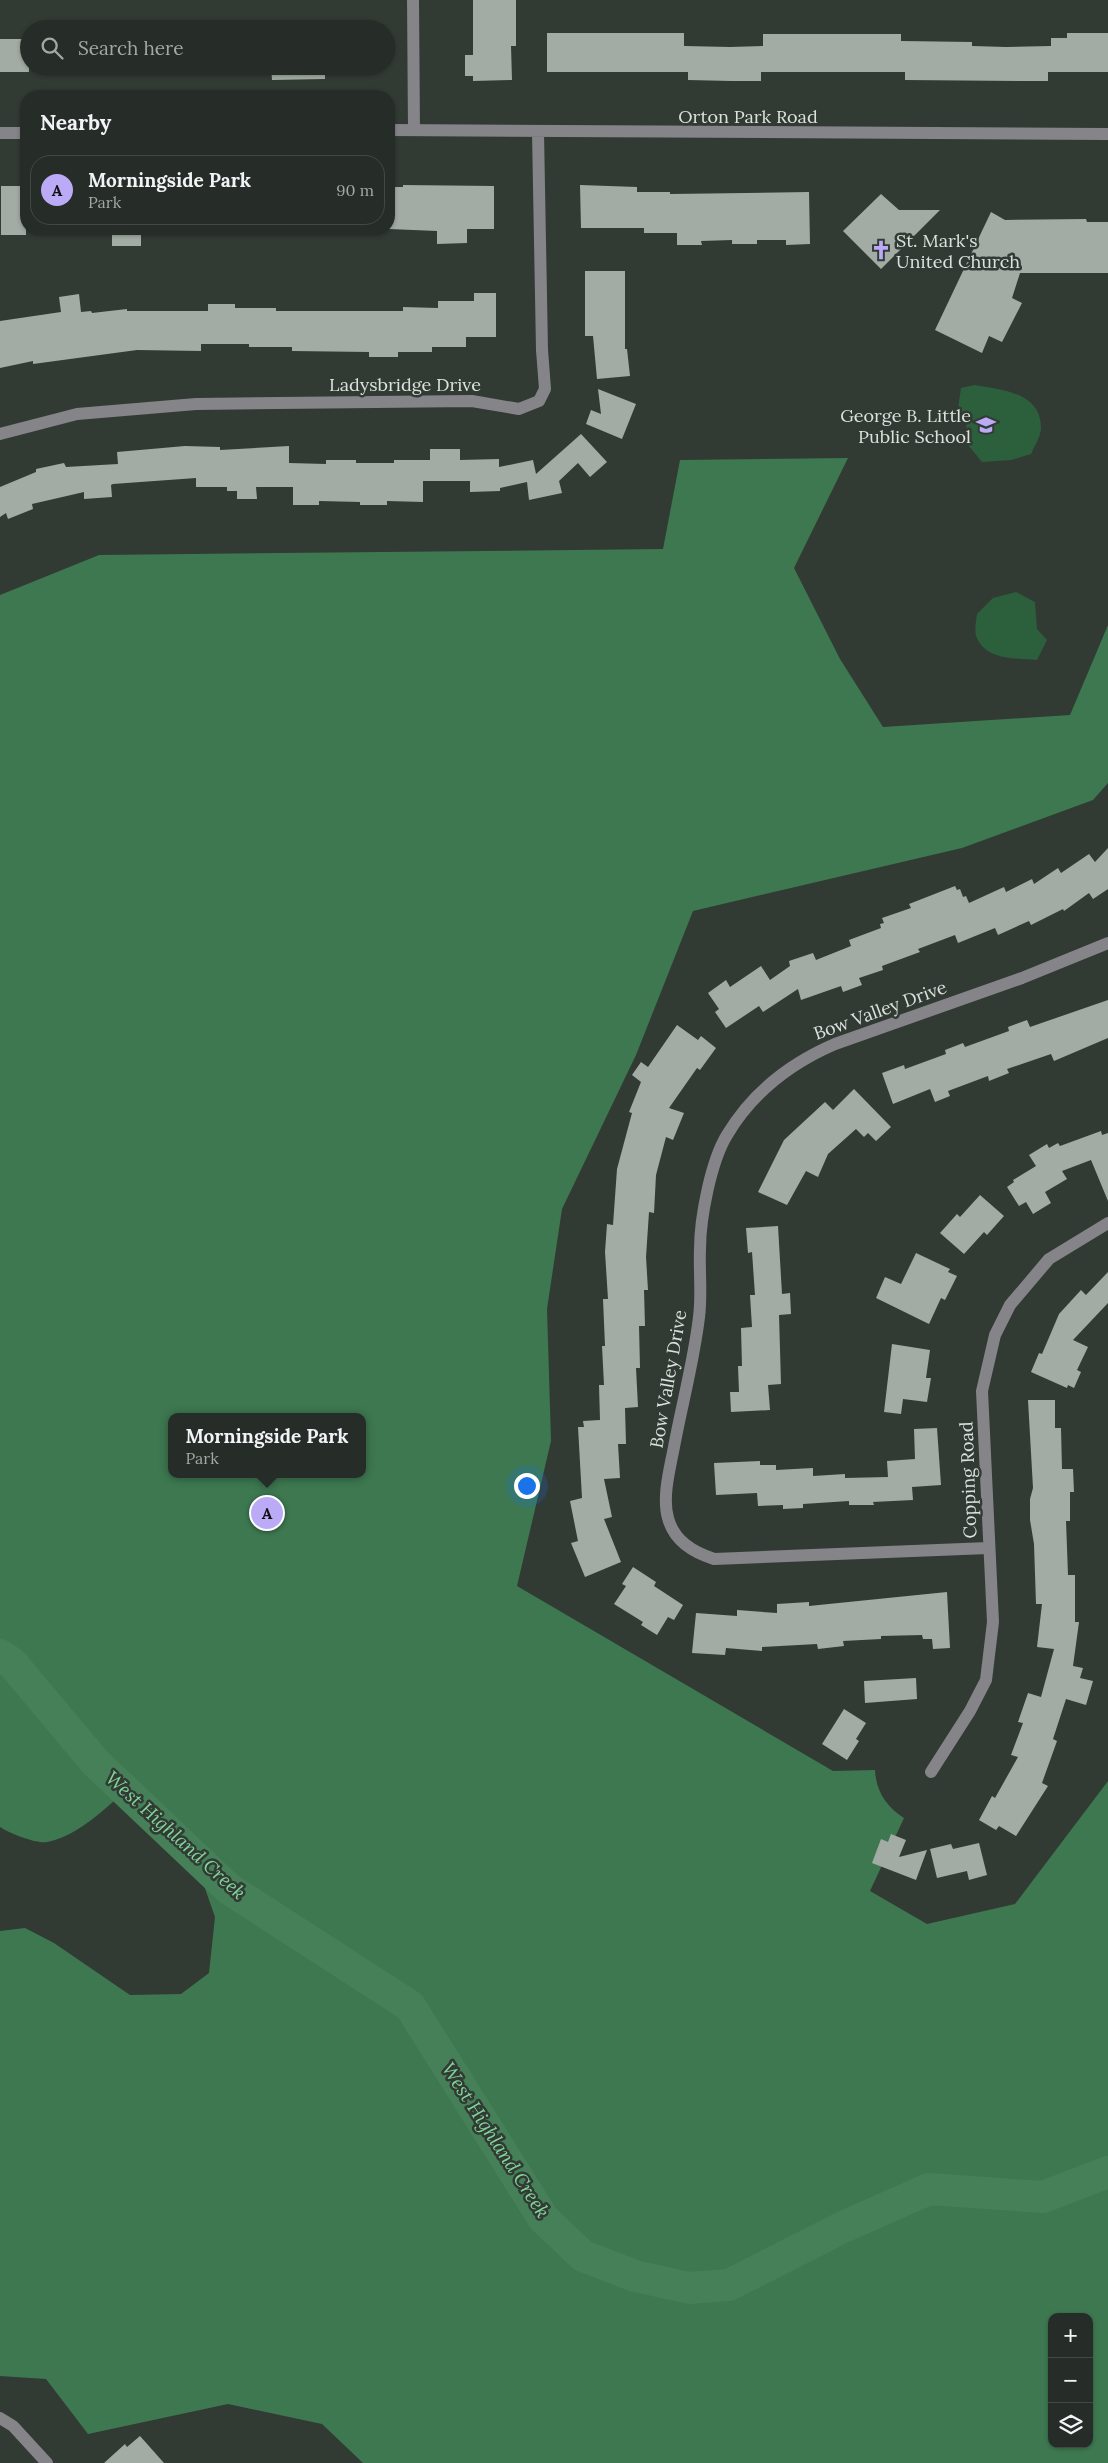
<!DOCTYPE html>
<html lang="en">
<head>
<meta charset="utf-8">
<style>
	body { margin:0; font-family:Lora,serif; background:#323833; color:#f1f3f6 }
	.controls { position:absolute; right:15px; bottom:15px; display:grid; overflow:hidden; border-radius:10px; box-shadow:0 1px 4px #0004 }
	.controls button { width:45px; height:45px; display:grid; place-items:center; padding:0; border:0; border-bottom:1px solid #424844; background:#262c27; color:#f1f3f6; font:25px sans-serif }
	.you { position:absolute; left:526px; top:1485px; width:18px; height:18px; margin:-12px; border:4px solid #fff; border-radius:50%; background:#1a73e8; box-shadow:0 0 0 8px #1a73e833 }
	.badge { display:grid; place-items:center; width:32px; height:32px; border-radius:50%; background:#bbaaf6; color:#111; font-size:16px; font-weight:700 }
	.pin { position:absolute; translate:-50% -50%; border:2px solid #fff; box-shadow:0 1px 5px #0006 }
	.popup { position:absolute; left:168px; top:1413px; width:198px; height:65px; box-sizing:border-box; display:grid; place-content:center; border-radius:10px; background:#262c27; filter:drop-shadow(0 1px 4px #0005); font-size:16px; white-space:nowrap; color:#a4a7a7 }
	.popup b { font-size:19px; color:#f1f3f6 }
	.popup::after { content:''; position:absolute; left:50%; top:100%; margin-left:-10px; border:10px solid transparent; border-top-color:#262c27 }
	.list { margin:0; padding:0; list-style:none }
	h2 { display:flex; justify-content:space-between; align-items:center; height:65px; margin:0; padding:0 20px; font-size:21px }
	h2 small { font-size:16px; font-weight:400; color:#a4a7a7 }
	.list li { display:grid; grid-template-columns:32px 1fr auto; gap:15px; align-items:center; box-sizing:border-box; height:70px; margin:0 10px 10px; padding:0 10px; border:1px solid #424844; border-radius:20px }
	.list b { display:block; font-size:19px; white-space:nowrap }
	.list p { margin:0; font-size:16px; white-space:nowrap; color:#a4a7a7 }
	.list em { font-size:16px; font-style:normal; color:#a4a7a7 }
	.icon { flex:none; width:28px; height:28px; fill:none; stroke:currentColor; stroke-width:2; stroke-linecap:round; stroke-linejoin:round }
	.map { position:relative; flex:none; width:1108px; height:2463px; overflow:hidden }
	.search { position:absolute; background:#262c27; box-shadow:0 1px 4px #0004; left:20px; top:20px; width:375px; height:55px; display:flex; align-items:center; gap:12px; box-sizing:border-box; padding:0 18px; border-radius:28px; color:#a4a7a7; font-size:19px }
	.panel { position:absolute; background:#262c27; box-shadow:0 1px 4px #0004; left:20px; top:90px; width:375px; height:145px; border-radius:20px }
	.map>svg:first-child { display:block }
	.green { fill:#2c603d }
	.forest { fill:#3d7850; fill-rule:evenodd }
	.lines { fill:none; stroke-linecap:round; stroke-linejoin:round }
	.river { stroke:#458058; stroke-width:32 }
	.building { fill:#a2aca4 }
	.minor { stroke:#858489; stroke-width:12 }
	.labels { text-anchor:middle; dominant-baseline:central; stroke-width:5; stroke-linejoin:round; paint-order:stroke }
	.street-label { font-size:18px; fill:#dbe1dc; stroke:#323a34 }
	.poi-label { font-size:18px; fill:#dbe1dc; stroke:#323a34; text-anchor:start }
	.water-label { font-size:19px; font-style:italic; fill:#80d59a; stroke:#323a34 }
</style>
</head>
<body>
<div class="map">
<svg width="1108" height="2463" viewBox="0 0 1108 2463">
	<rect width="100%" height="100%" fill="#323a34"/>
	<path class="green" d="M975,385C1002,390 1041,392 1041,428C1041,436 1034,447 1031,454L1011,460L982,462L968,445L966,423L958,409L961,388Z
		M1016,592L1035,602L1037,629L1047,640L1037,660C1017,658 987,661 977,638C974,632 976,621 977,614L993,598Z"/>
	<path class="forest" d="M848,458L794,568L840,659L883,727L1070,715L1108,625V783L1093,800L962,848L693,911L636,1055L562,1209L547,1309L551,1441L517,1586L833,1771L875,1770C876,1792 887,1807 904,1818L870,1891L927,1924L1015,1904L1108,1781V2463H363L322,2424L228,2404L88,2434L46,2379L0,2376V1931L25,1928L54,1943L130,1995L181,1994L209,1973L215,1917L201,1877L181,1843L139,1808L115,1800C96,1817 73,1837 47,1842C36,1844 9,1833 0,1827V595L99,555L663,549L680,460ZM172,1417H362V1474H172ZM1052,2317H1089V2444H1052Z"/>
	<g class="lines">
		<path class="river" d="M0,1655L12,1663L95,1762L229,1889L410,2006L543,2218L583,2256L635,2276L689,2288L729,2285L843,2227L929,2189L1043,2197L1108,2172"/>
	</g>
	<path class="building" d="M473,0H516V46H511L512,80L473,81V76H465V55H473Z
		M547,33H684V46L730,47L763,46V34H901V41L972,42V46L1006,47L1051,46V38H1067V33H1108V72H1048V81H1018L905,80V72H761V81H731L688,80V72H547Z
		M0,39H29V72H0Z
		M271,66H325V79L272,80Z
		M403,185L494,186V229H467V243L437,244V231L389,229V187H403Z
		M580,185L637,187V192H670V194L809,192L810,244L786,245V240H757V244H732V240L701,241L702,245H677V233H644V228H581Z
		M1,186H26V235H1Z
		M881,194L899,210H940L881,269L843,231Z
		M991,212L1005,220L1086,219L1087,222H1108V273H1020L1012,298L1022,303L1002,342L989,336L982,353L935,330Z
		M112,229H141V246H112Z
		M585,271H625V349H627L630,376L597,379L593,336H585Z
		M474,293H496V337H466V347H432V352H398V357H369V352L292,351V347H249V344H201V351L137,350L33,364V361L0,368V321L61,312L59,297L79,294L81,312L91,311L92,313L127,309V311H208V304H235V308H276V311H403V307L438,308V301H474Z
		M598,389L636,404L622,439L586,424L591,410L601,414Z
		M581,434L607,462L590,477L578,463L559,481L562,493L529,500L527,482L500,488V491L470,492V481H423V502L387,501V505H360V502L319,501V505H293V487H256L257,499H237V491H227V487H196V478L113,484L111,485L112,497L84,499V492L32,504L33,509L8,519L6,513L0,517V487L36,472V469L64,463L66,467L118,464L117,452L185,446L220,447V450L289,446V463L326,464V460H356V463H394V460H430V449H460V460L499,459V467L533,460L536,474Z
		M1108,848V889L1093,899L1089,893L1064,911L1063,909L1031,925L1029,921L998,935L995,928L958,943L955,935L918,949L920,952L882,966L883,970L859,978L862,985L843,992L841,986L801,1000L798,989L763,1012L759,1006L726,1028L715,1012L719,1009L708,993L726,980L730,987L761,966L770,980L790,966L789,961L813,953L816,960L851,946L849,940L881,928L880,924L884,923L882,918L911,908L909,904L955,886L957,890L960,889L963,897L966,896L969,903L1004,887L1006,892L1032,879L1034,884L1058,868L1061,873L1089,854L1095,862Z
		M1108,1000V1038L1054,1061L1051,1054L1007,1069L1009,1073L989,1081L988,1076L948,1091L950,1096L935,1102L930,1089L893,1104L882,1073L904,1065L905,1069L946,1054L945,1050L963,1043L965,1047L1009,1031L1008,1027L1027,1020L1030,1027Z
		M677,1025L698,1040L701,1036L716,1048L700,1070L697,1068L669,1108L684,1113L673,1140L666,1137L656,1175L654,1213L649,1212L646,1257L648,1290H644L645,1326H639L640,1368H636L638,1407L625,1408L626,1444H618L620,1478L604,1479L612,1517L604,1519L621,1562L585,1577L571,1543L578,1541L570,1501L582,1498L578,1427H584L583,1421L600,1420L599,1385H604L602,1346H605L603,1299H608L605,1252L607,1224L613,1225L617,1169L632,1113L629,1112L641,1082L632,1075L641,1062L648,1067Z
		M854,1089L891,1127L876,1141L868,1133L864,1137L856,1129L828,1154L818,1177L806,1171L787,1205L758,1192L784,1140L825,1102L833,1110Z
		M1101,1131L1102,1135L1108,1133V1201L1091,1160L1062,1171L1067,1179L1045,1192L1051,1203L1033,1214L1026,1202L1019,1206L1007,1187L1014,1182L1013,1180L1036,1166L1029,1155L1047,1144L1049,1148L1058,1143L1060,1146Z
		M980,1195L1004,1216L987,1235L984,1232L964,1254L940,1233L957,1214L960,1217Z
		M778,1226L782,1294L790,1293L791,1314L779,1315L781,1384L768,1385L770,1410L731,1412L730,1392H739L738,1366H742L741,1328L752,1327L750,1295H755L752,1252L748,1253L746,1228Z
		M916,1253L950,1269L948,1272L957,1276L945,1300L941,1298L929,1324L876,1298L885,1277L901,1284Z
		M1108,1272V1303L1073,1340L1088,1347L1077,1370L1081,1372L1074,1388L1068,1385L1067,1388L1031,1372L1039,1353L1042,1354L1059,1314L1081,1290L1086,1295Z
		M892,1344L930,1350L926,1378H931L927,1402L903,1399L901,1414L884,1412Z
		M1028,1400H1055V1428H1061L1062,1469H1073L1074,1492H1070V1521H1066L1068,1575H1075V1622H1079L1073,1666L1083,1668L1080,1678L1093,1681L1086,1705L1066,1699L1053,1739L1057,1741L1042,1783L1048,1786L1016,1836L999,1826L996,1830L979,1820L992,1796L995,1798L1018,1757L1011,1755L1023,1723L1018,1722L1028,1693L1041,1697L1054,1649L1037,1647L1042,1604H1036L1034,1544L1030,1520V1499L1033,1488Z
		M937,1428L941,1485L912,1487L913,1500L873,1502L874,1505H849V1501L803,1504V1508L783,1509V1505L758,1506L757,1493L716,1495L714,1463L760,1461V1465H776V1470L813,1468V1476L845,1474V1478L888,1477L887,1461L915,1459L914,1429Z
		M633,1567L656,1582L654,1586L683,1605L674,1620L668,1617L657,1635L641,1625L643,1622L614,1604L626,1586L622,1584Z
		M947,1592L950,1648L933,1649L932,1639H923L922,1635L881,1636V1639L843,1641L844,1646L818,1649L817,1644L762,1647V1651L726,1648L725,1655L692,1653L696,1613L737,1616V1610L777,1613V1604L809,1602V1606Z
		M916,1678L917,1699L865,1703L864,1681Z
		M844,1709L866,1723L856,1739L859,1741L847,1760L822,1744Z
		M891,1834L906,1840L899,1857L927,1850L916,1880L872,1863L881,1839L888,1842Z
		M979,1843L987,1875L969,1880L967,1871L937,1878L930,1849L951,1844L953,1849Z
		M140,2436L164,2463H104L125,2444L127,2447Z"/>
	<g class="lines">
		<path class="minor" d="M413,0L414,130
			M389,130L1108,134
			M0,133H26
			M0,434L77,414L196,404L472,401L519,409L539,401L545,389L542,350L538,132
			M988,1548L714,1559C693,1552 674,1541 668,1518C662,1497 670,1468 674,1447C682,1404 694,1360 699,1317C702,1295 699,1271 700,1249C700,1218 711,1161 727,1135C752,1093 791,1063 835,1044L1022,978L1108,943
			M931,1772L970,1711L986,1680L993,1622L982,1391L995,1335L1010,1305L1049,1259L1108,1223
			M0,2418L13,2426L47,2463"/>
	</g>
	<defs>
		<symbol id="church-bare" viewBox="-9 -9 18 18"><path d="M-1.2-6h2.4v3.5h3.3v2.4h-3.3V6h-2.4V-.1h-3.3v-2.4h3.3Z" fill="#bbaaf6" stroke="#323a34" stroke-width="2.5" paint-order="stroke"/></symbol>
		<symbol id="school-bare" viewBox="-9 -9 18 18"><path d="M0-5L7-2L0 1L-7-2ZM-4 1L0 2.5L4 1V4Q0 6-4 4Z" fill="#bbaaf6" stroke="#323a34" stroke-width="2.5" paint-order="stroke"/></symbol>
	</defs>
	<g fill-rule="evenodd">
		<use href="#church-bare" x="867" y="236" width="28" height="28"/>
		<use href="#school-bare" x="972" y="411" width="28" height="28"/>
	</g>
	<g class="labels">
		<g class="street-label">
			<text x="748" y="116">Orton Park Road</text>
			<text x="405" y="384">Ladysbridge Drive</text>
			<text transform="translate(880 1010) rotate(-20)">Bow Valley Drive</text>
			<text transform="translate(668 1379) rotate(-80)">Bow Valley Drive</text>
			<text transform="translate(968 1480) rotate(-92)">Copping Road</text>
		</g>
		<g class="poi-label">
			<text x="896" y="240">St. Mark's<tspan x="896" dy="21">United Church</tspan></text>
			<text x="971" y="415" text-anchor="end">George B. Little<tspan x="971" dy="21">Public School</tspan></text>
		</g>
		<g class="water-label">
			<text transform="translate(176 1835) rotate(42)">West Highland Creek</text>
			<text transform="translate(496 2140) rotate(57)">West Highland Creek</text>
		</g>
	</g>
</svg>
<div class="controls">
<button>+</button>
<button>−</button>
<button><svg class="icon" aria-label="layers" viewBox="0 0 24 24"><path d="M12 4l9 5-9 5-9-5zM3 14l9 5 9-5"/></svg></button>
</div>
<div class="you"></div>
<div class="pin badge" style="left:267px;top:1513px">A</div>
<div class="popup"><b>Morningside Park</b>Park</div>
<div class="search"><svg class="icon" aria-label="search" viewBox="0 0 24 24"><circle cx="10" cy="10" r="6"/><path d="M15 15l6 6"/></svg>Search here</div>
<section class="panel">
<h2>Nearby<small></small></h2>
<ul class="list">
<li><span class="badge">A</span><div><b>Morningside Park</b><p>Park</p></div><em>90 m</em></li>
</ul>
</section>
</div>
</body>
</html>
